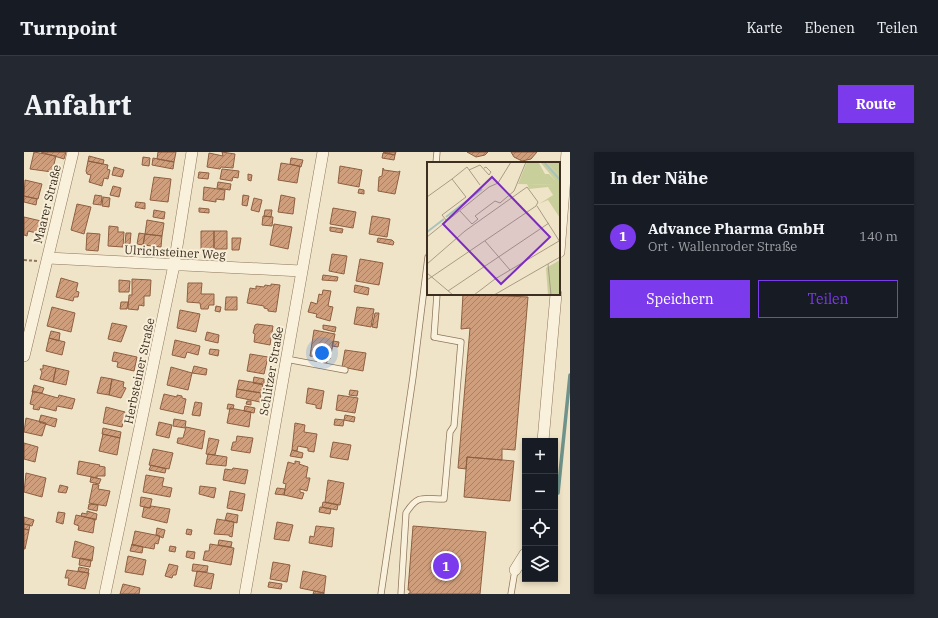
<!DOCTYPE html>
<html lang="de">
<head>
<meta charset="utf-8">
<style>
	body { margin:0; font-family:"IBM Plex Serif",serif; background:#242831; color:#f1f3f6 }
	.controls { position:absolute; right:12px; bottom:12px; display:grid; overflow:hidden; border-radius:0px; box-shadow:0 2px 6px #0003 }
	.controls button { width:36px; height:36px; display:grid; place-items:center; padding:0; border:0; border-bottom:1px solid #363941; background:#171b24; color:#f1f3f6; font:20px sans-serif }
	.you { position:absolute; left:298px; top:201px; width:14px; height:14px; margin:-10px; border:3px solid #fff; border-radius:50%; background:#1a73e8; box-shadow:0 0 0 6px #1a73e833 }
	.badge { display:grid; place-items:center; width:26px; height:26px; border-radius:50%; background:#7c3aed; color:#fff; font-size:13px; font-weight:700 }
	.pin { position:absolute; translate:-50% -50%; border:2px solid #fff; box-shadow:0 1px 4px #0006 }
	.list { margin:0; padding:0; list-style:none }
	h2 { display:flex; justify-content:space-between; align-items:center; height:52px; margin:0; padding:0 16px; font-size:17px }
	h2 small { font-size:13px; font-weight:400; color:#9ea1a6 }
	.list li { display:grid; grid-template-columns:26px 1fr auto; gap:12px; align-items:center; box-sizing:border-box; height:64px; padding:0 16px; border-top:1px solid #363941 }
	.list b { display:block; font-size:15px; white-space:nowrap }
	.list p { margin:0; font-size:13px; white-space:nowrap; color:#9ea1a6 }
	.list em { font-size:13px; font-style:normal; color:#9ea1a6 }
	.actions { display:flex; gap:8px; padding:12px 16px }
	.actions a { flex:1; padding:9px 0; border:1px solid #7c3aed; border-radius:0px; text-align:center; font-size:14px; color:#7c3aed }
	.actions .main { background:#7c3aed; color:#fff }
	.icon { flex:none; width:22px; height:22px; fill:none; stroke:currentColor; stroke-width:2; stroke-linecap:round; stroke-linejoin:round }
	.map { position:relative; flex:none; width:546px; height:442px; overflow:hidden; border-radius:0px }
	header { display:flex; align-items:center; gap:24px; box-sizing:border-box; height:56px; padding:0 20px; background:#171b24; border-bottom:1px solid #363941 }
	header strong { font-size:19px }
	nav { display:flex; gap:22px; margin-inline-start:auto; font-size:14px }
	.intro { display:flex; align-items:center; justify-content:space-between; box-sizing:border-box; height:96px; padding:0 24px }
	h1 { margin:0; font-size:28px }
	.button { padding:10px 18px; border-radius:0px; background:#7c3aed; color:#fff; font-size:14px; font-weight:700 }
	main { display:flex; gap:24px; padding:0 24px }
	aside { flex:1; background:#171b24; border-radius:0px; box-shadow:0 2px 6px #0003 }
	.map>svg:first-child { display:block }
	.lines { fill:none; stroke-linecap:round; stroke-linejoin:round }
	.stream { stroke:#6f938a; stroke-width:3.5 }
	.building { fill:url(#building-hatch); stroke:#8d5f41 }
	.lane-casing { stroke:#8d765c; stroke-width:7 }
	.street-casing { stroke:#8d765c; stroke-width:12 }
	.path { stroke:#8d765c; stroke-width:2; stroke-dasharray:3 2; stroke-linecap:butt }
	.lane { stroke:#faf1dc; stroke-width:5.5 }
	.street { stroke:#faf1dc; stroke-width:11 }
	.labels { text-anchor:middle; dominant-baseline:central; stroke-width:4; stroke-linejoin:round; paint-order:stroke }
	.street-label { font-size:12px; fill:#3d2e20; stroke:#f7eed8 }
	.inset-river { fill:none; stroke:#a9c4bc; stroke-width:2 }
	.inset-road { fill:none; stroke:#a89b85; stroke-width:1 }
	.view { fill:#7b2cbf; fill-opacity:0.15; stroke:#7b2cbf; stroke-width:2 }
	.inset-edge { fill:none; stroke:#3d2e20; stroke-width:2 }
</style>
</head>
<body>
<header>
<strong>Turnpoint</strong>
<nav><a>Karte</a><a>Ebenen</a><a>Teilen</a></nav>
</header>
<div class="intro"><h1>Anfahrt</h1><a class="button">Route</a></div>
<main>
<div class="map">
<svg width="546" height="442" viewBox="0 0 546 442">
	<defs>
		<pattern id="building-hatch" width="6" height="6" patternUnits="userSpaceOnUse"><rect width="6" height="6" fill="#cf9f7d"/><path d="M-1 1l2-2M0 6l6-6M5 7l2-2" fill="none" stroke="#a98266"/></pattern>
	</defs>
	<rect width="100%" height="100%" fill="#f0e4c8"/>
	<g class="lines">
		<path class="stream" d="M534,341L546,223"/>
	</g>
	<path class="building" d="M10,0L32,4L28,20L6,17Z
		M17,0H42L40,7Z
		M134,0H152L150,10L133,7Z
		M198,0L211,2L209,16L197,15L196,17L183,15L185,1L199,4Z
		M359,0H372L371,3Z
		M443,0H464L461,3L452,5Z
		M487,0H513L507,7L498,9L490,5Z
		M359,1L371,3L370,8L358,6Z
		M65,4L80,8L79,12L64,9Z
		M119,5L126,6L125,14L118,13Z
		M129,6L150,10L149,17L128,13Z
		M267,6L279,8L277,15L266,12Z
		M64,9L84,13L83,17L86,18L84,27L80,26L78,34L65,30L67,23L63,22L62,19Z
		M257,11L276,14L273,31L254,28Z
		M316,14L338,18L335,35L314,31Z
		M90,15L100,18L98,25L88,23Z
		M359,16L360,18L374,20L376,19L371,42L354,39L355,25L358,24Z
		M198,17L215,19L214,26L209,25L208,29L196,27Z
		M175,20L185,21L184,27L174,26Z
		M224,22L228,23L227,29L224,28Z
		M130,25L147,27L144,50L126,48Z
		M1,28L18,32L14,47L0,44Z
		M194,30L207,32L206,38L193,36Z
		M89,34L97,36L95,45L86,43Z
		M180,35L201,38L200,48L192,47V50L179,48Z
		M335,37L340,38V42L334,41Z
		M71,43L78,44L77,53L69,52Z
		M219,43L225,44L223,54L218,53Z
		M257,43L271,46L269,62L254,60Z
		M0,44L13,47L12,53L0,50Z
		M79,45L86,46L85,55L78,54Z
		M230,46L238,48L235,60L227,58Z
		M112,50L121,51V57L111,55Z
		M53,52L67,55L60,82L47,78Z
		M175,56L185,57V61L175,60Z
		M309,56L332,60L329,76L306,72Z
		M130,58L141,60L140,67L129,65Z
		M241,58H248L247,65L240,64Z
		M239,64L249,65L248,74L238,73Z
		M348,64L366,67L363,85L345,82Z
		M0,65L17,69L13,81L4,79L3,84L0,83Z
		M123,68L140,71L138,84L121,82Z
		M250,72L268,75L264,97L246,93Z
		M85,74L94,75V80H100L99,95L84,94Z
		M306,75L319,77L318,81L306,79Z
		M177,79H190V97H177Z
		M190,79H203V97H190Z
		M63,81L76,82L74,99L62,98Z
		M102,81H107L106,92H101Z
		M115,81L121,82L119,93L113,92Z
		M121,82L138,84L137,95L119,93Z
		M208,86H217L215,98H208Z
		M354,86L368,88L370,90L369,93L353,90Z
		M308,102L323,104L320,122L305,119Z
		M336,107L359,111L355,133L332,129Z
		M299,123L314,125L313,129L298,128Z
		M37,126L54,131L52,139L55,140L54,145H50L49,149L32,145Z
		M108,127L127,128L126,144H120V154L115,153L114,158L104,157L105,143H108Z
		M95,128L106,129L105,140H95Z
		M164,131H178L177,142H190V153H185L184,157H177L176,151L163,150Z
		M247,132L256,133L252,160L244,159V157L240,156V154L223,151L226,136L232,137V134L240,135L241,133L247,134Z
		M331,133L345,136L344,143L330,140Z
		M299,138L307,139L304,154L309,155L306,169L292,165L293,162L284,160L287,150L293,152L295,142L298,143Z
		M439,142L504,145L491,298L478,297V308L443,305L442,317L434,316L446,176L437,177Z
		M202,145H213V158H201Z
		M97,150H104L103,157H96Z
		M192,154L197,155L196,160L191,159Z
		M28,155L51,161L47,180L23,174Z
		M333,155L350,157L347,175L330,172Z
		M156,158L176,162L172,180L153,176Z
		M351,161H355L353,176L348,175Z
		M88,171L103,174L97,190L84,187Z
		M233,172L249,174L246,193L230,190L231,182L229,181L231,173Z
		M299,173L312,175L311,180L299,177Z
		M290,178L311,182L306,207L286,204Z
		M27,179L36,181L35,189L25,186Z
		M183,180L195,183L194,191L181,188Z
		M25,186L41,190L38,203L22,199Z
		M151,188L176,194L174,203L163,200L161,206L148,203Z
		M309,189L315,190L314,195L308,194Z
		M186,197L195,198L194,204L185,202Z
		M321,198L342,201L339,219L318,215Z
		M90,200L113,205L110,219L93,215L94,210L88,209Z
		M226,202L244,205L240,222L223,219Z
		M293,207L303,209L302,214L292,212Z
		M19,213L32,216L29,230L16,227L18,220L16,217H19Z
		M170,214L183,217L182,223L168,221Z
		M147,215L168,221L164,238L143,233Z
		M32,216L45,219L42,233L29,230Z
		M77,225L88,227L85,243L73,241Z
		M230,225L240,227V233L229,231Z
		M88,227L100,230L99,235L102,236L97,246L85,243Z
		M215,228L239,232L237,241L213,237Z
		M10,233L20,236L18,241L8,240Z
		M284,236L300,239L297,257L292,256V253L282,251Z
		M213,237L237,241L236,250L212,245Z
		M326,238L334,239L333,244L325,243Z
		M9,239L34,246L35,243L51,247L48,257L33,254L32,259L16,255L15,258L9,257L10,253L6,252Z
		M140,242L153,245V243L158,244V246L162,247L159,262L136,257Z
		M314,243L334,246L331,261L312,258Z
		M223,249H227V253L222,252Z
		M171,250L178,251L176,264L168,263Z
		M204,252L210,253L209,257H203Z
		M221,254L231,256L230,261L220,259Z
		M82,255L101,260L98,275L79,271Z
		M206,256L227,260L225,275L203,271Z
		M17,263L33,267L31,275L15,270Z
		M321,263L331,265L330,270L320,268Z
		M2,266L22,271L18,284L0,280Z
		M150,267L162,269L161,276L149,274Z
		M311,267L320,268L319,274L310,273Z
		M135,270L148,273L145,286L132,283Z
		M271,271L281,273L280,280L293,282L290,300L284,299V296L274,294L273,299L268,298Z
		M162,275L181,279L178,297L153,291L154,286H159Z
		M79,276L97,280L96,286L78,282Z
		M79,282L96,286L93,303L75,299Z
		M213,284L229,286L226,301L207,298L209,290H212Z
		M185,286L195,288L191,303L182,302Z
		M309,290L327,293L324,308L306,305Z
		M0,291L14,295L11,310L0,307Z
		M129,297L149,301L145,317L125,313Z
		M268,298L279,301L278,306L266,304Z
		M184,302L203,305L202,314L182,312Z
		M443,305L490,309L486,349L440,345Z
		M55,309L76,313L75,314L81,315V324H73V326L53,322Z
		M271,309L276,310L275,312L284,315L282,326H286L283,339L276,337V340L280,341L278,347L260,343L262,332L259,331L264,310L271,312Z
		M127,313L142,317L141,321L125,318Z
		M209,316L224,318L221,332L199,328L201,317L208,318Z
		M2,321L22,326L18,345L0,340Z
		M122,323L140,326L138,334L148,336L146,345L119,340Z
		M67,325L77,327L75,332L66,330Z
		M304,328L320,331L316,353L301,350Z
		M69,332L75,333L74,337L86,339L82,354L65,351Z
		M36,333L44,335L42,341L34,340Z
		M176,334L192,336L190,346L175,342Z
		M253,336L261,337L260,343L251,342Z
		M206,339L221,342L218,359L203,356Z
		M117,345L128,347L126,356L116,354Z
		M299,350L314,353L313,358L298,355Z
		M65,352L74,353L73,359L64,357Z
		M127,354L146,357L143,371L118,365L120,355L126,356Z
		M296,355L307,357L306,362L295,360Z
		M63,359L73,362L72,368L57,364L58,361L63,362Z
		M34,360L41,361L39,372L32,370Z
		M203,361L214,363L213,371L201,368Z
		M52,363L71,367L69,381L54,378L55,374L50,372Z
		M0,365L10,368L8,374L0,372Z
		M193,367L210,370L208,385L205,384V383L190,382Z
		M253,370L269,373L265,389L250,387Z
		M0,372L6,373L5,378L0,377Z
		M292,374L310,376L308,395L285,391L286,384L290,385Z
		M389,374L462,380L456,442H384L386,441V438H384Z
		M133,376L141,378L139,386L132,383Z
		M0,377L5,378L1,397H0Z
		M163,377L168,378L167,383L162,382Z
		M111,379L136,384L134,392L131,391L130,397L108,393Z
		M195,388L208,390L207,395L194,393Z
		M51,389L70,395L68,409L48,405Z
		M108,392L119,395L118,401L106,399Z
		M186,392L210,396L207,413L179,408L181,399H185Z
		M146,394L152,395L151,400L145,399Z
		M163,399L171,400L170,407L162,405Z
		M104,404L122,408L119,423L101,420Z
		M56,406L67,408L66,415L55,413Z
		M249,410L266,413L263,430L246,427Z
		M145,412L154,414L152,423H149L148,426L141,424Z
		M169,412L184,414L183,420L168,419Z
		M55,415L65,417L64,421L54,419Z
		M43,418L65,421L61,437L44,433L45,426H41Z
		M173,419L190,422L187,437L170,434Z
		M279,419L302,424L300,441L276,436Z
		M245,430L258,432L257,437L244,435Z
		M99,432L116,436L115,442H96Z
		M290,439L300,441V442H289Z"/>
	<g class="lines">
		<defs>
			<path id="lane" d="M412,11L413,0
				M262,207L321,218
				M357,442L389,225L404,105
				M377,442L382,361C394,342 399,347 420,347L426,280L430,274L437,190L410,185L413,142
				M487,442L491,418"/>
			<path id="street" d="M535,100L543,0
				M24,106L277,119
				M0,204L49,0
				M519,289L532,142
				M491,418L501,402
				M81,442L150,113L168,0
				M221,442L299,0"/>
		</defs>
		<use href="#lane" class="lane-casing"/>
		<use href="#street" class="street-casing"/>
		<path class="path" d="M0,108L13,109"/>
		<use href="#lane" class="lane"/>
		<use href="#street" class="street"/>
	</g>
	<g class="labels">
		<g class="street-label">
			<text transform="translate(23 52) rotate(-76)">Maarer Straße</text>
			<text transform="translate(151 100) rotate(3)">Ulrichsteiner Weg</text>
			<text transform="translate(115 219) rotate(-78)">Herbsteiner Straße</text>
			<text transform="translate(247 219) rotate(-80)">Schlitzer Straße</text>
		</g>
	</g>
	<g transform="translate(403 10)">
		<rect width="133" height="133" fill="#f0e4c8"/>
		<path d="M133,98V133H121L119,106Z" fill="#c9cf9b"/>
		<path d="M113,0H119L133,14V56L121,38L112,42L126,33L121,25L102,27L100,22L128,23V18Z" fill="#c9cf9b"/>
		<path d="M100,0L112,1L118,12H122L128,18V23L91,22ZM119,0H133V14Z" fill="#c9cf9b"/>
		<path class="inset-river" d="M117,0L133,18M19,55L55,27M0,70L17,57"/>
		<path class="inset-road" d="M42,8L53,3L62,13L64,10L59,5L57,6M25,17L40,5L53,23M0,35L25,17L39,35L15,53L20,59M110,44L133,80M33,49L45,62L51,57L48,54L68,39L73,41L87,29L99,0M0,75L62,25L71,21L84,0M58,79L83,108M0,102L38,69L100,25L111,40L109,44M121,102L124,133M0,111L26,133M0,118L109,44M21,129L122,61M47,133L68,117L132,79M67,133L133,95"/>
		<path class="view" d="M65,15L123,75L74,122L16,62Z"/>
		<rect width="133" height="133" class="inset-edge"/>
	</g>
</svg>
<div class="controls">
<button>+</button>
<button>−</button>
<button><svg class="icon" aria-label="locate" viewBox="0 0 24 24"><circle cx="12" cy="12" r="6"/><path d="M12 2v4M12 18v4M2 12h4M18 12h4"/></svg></button>
<button><svg class="icon" aria-label="layers" viewBox="0 0 24 24"><path d="M12 4l9 5-9 5-9-5zM3 14l9 5 9-5"/></svg></button>
</div>
<div class="you"></div>
<div class="pin badge" style="left:422px;top:414px">1</div>
</div>
<aside>
<h2>In der Nähe<small></small></h2>
<ul class="list">
<li><span class="badge">1</span><div><b>Advance Pharma GmbH</b><p>Ort · Wallenroder Straße</p></div><em>140 m</em></li>
</ul>
<div class="actions"><a class="main">Speichern</a><a>Teilen</a></div>
</aside>
</main>
</body>
</html>
